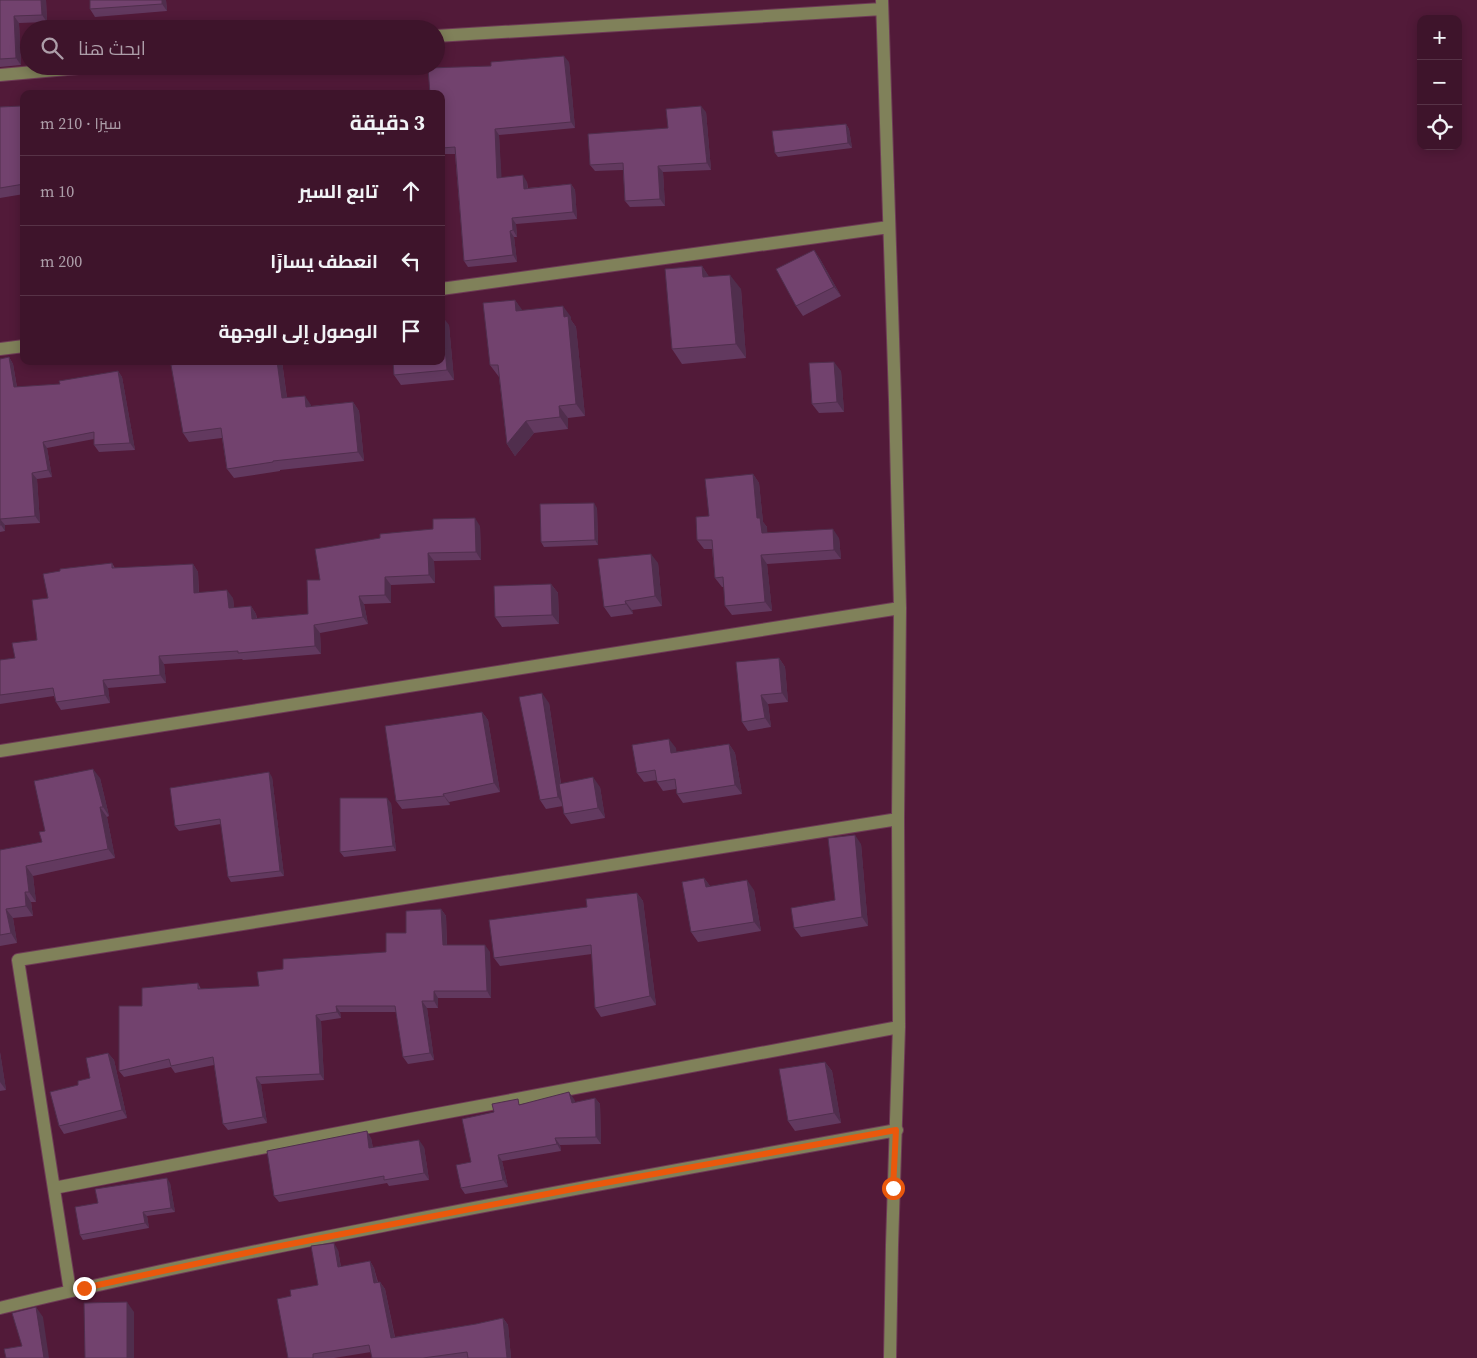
<!DOCTYPE html>
<html lang="ar">
<head>
<meta charset="utf-8">
<style>
	body { margin:0; font-family:"Source Serif 4",Cairo,serif; background:#492137; color:#f1f3f6; direction:rtl }
	.controls { position:absolute; right:15px; top:15px; display:grid; overflow:hidden; border-radius:10px; box-shadow:0 2px 12px #0003 }
	.controls button { width:45px; height:45px; display:grid; place-items:center; padding:0; border:0; border-bottom:1px solid #573347; background:#3e142b; color:#f1f3f6; font:25px sans-serif }
	.stop { position:absolute; width:15px; height:15px; margin:-11px; border:4px solid #ea580c; border-radius:50%; background:#fff }
	.stop.end { background:#ea580c; border-color:#fff; box-shadow:0 1px 5px #0008 }
	.list { margin:0; padding:0; list-style:none }
	h2 { display:flex; justify-content:space-between; align-items:center; height:65px; margin:0; padding:0 20px; font-size:21px }
	h2 small { font-size:16px; font-weight:400; color:#ad9ea9 }
	.list li { display:grid; grid-template-columns:32px 1fr auto; gap:15px; align-items:center; box-sizing:border-box; height:70px; padding:0 20px; border-top:1px solid #573347 }
	.list b { display:block; font-size:19px; white-space:nowrap }
	.list em { font-size:16px; font-style:normal; color:#ad9ea9 }
	.icon { flex:none; width:28px; height:28px; fill:none; stroke:currentColor; stroke-width:2; stroke-linecap:round; stroke-linejoin:round }
	.map { position:relative; flex:none; width:1477px; height:1358px; overflow:hidden; direction:ltr }
	.search { position:absolute; background:#3e142b; box-shadow:0 2px 12px #0003; left:20px; top:20px; width:425px; height:55px; display:flex; align-items:center; gap:12px; box-sizing:border-box; padding:0 18px; border-radius:28px; color:#ad9ea9; font-size:19px }
	.panel { position:absolute; background:#3e142b; box-shadow:0 2px 12px #0003; left:20px; top:90px; width:425px; height:275px; border-radius:10px; direction:rtl }
	.map>svg:first-child { display:block }
	.lines { fill:none; stroke-linecap:round; stroke-linejoin:round }
	.minor-casing { stroke:#6e3b56; stroke-width:14 }
	.minor { stroke:#80815a; stroke-width:12 }
	.wall { fill:#62395f }
	.shaded-wall { fill:#502e4d }
	.building { fill:#72426e; stroke:#502e4d }
	.route { stroke:#ea580c; stroke-width:6 }
</style>
</head>
<body>
<div class="map">
<svg width="1477" height="1358" viewBox="0 0 1477 1358">
	<rect width="100%" height="100%" fill="#521a39"/>
	<g class="lines">
		<defs>
			<path id="minor" d="M882,0L895,400L900,608L898,819L899,1027L892,1245L890,1358
				M436,36L882,9
				M0,75L101,66
				M441,289L889,227
				M0,349L24,346
				M0,751L900,608
				M54,1188L416,1118L899,1027
				M70,1291L18,960L898,819
				M0,1308C126,1277 254,1251 382,1226C553,1192 725,1161 897,1130"/>
		</defs>
		<use href="#minor" class="minor-casing"/>
		<use href="#minor" class="minor"/>
	</g>
	<path class="wall" d="M0,0H46L47,22L19,23L21,65L0,67Z
		M166,0L167,11L95,17L90,9Z
		M569,62L575,128L499,135L501,177L527,182L528,188L571,184L575,190L577,219L516,224L517,237H514L517,262L468,267L464,261L455,154H441V94Z
		M24,104V194L0,198V107L22,106Z
		M706,112L711,170L663,172L665,206L630,207L625,201L623,170L595,171L590,165L668,128Z
		M846,124L849,129L852,148L778,157L775,153Z
		M814,250L820,259L841,296L803,316L796,306Z
		M702,266L709,277L741,289L746,358L682,364L672,349Z
		M515,300L522,311L571,317V320L576,327L585,416L568,418V429L534,433L515,456L507,444L499,377L490,365Z
		M449,325L454,380L401,385L394,375Z
		M9,357L13,364L17,387L60,384L118,371L122,377L135,450L99,452L94,445V439L47,448L52,477L37,479L40,523L5,525V531L0,532V359Z
		M282,361L287,398L311,405V406L353,402L359,411L364,461L280,470V471L234,478L227,469L222,438L189,442L183,433Z
		M841,371L844,412L819,413L812,404Z
		M753,474L759,483L763,522L767,527V533L839,538L841,559L767,564L772,611L732,615L725,606L724,587H722L715,578L712,549H704L697,540L709,516Z
		M597,508L598,545L544,547L541,542Z
		M480,526L481,560L434,561L435,583L391,585V603L364,604L368,624L320,633L321,654L243,660L242,659L164,664L166,683L108,688L110,703L61,710L56,702L54,696L0,704V660L15,658L37,640L48,598L112,563L115,568L193,564L198,572L199,593L233,598L234,608L251,606L256,614L257,618L308,614L320,580Z
		M658,563L662,606L632,610L633,614L611,617L604,607Z
		M551,584L558,593L559,624L502,627L495,617Z
		M779,658L785,667L788,702L768,704L771,727L748,731L742,722Z
		M549,703L561,783L600,787L605,818L571,824L564,814L563,806L546,809L540,800Z
		M482,712L488,720L500,792L449,802L450,805L402,809L396,801Z
		M729,744L735,753L742,794L683,803L677,794L676,789L663,791L657,782V780L644,782L637,773L676,748V752Z
		M272,777L284,876L231,882L228,877L221,824L179,831L175,826Z
		M100,778L109,816L107,817L115,858L33,876L36,902H31L33,916L13,918L17,943L0,946V850L42,842L45,831Z
		M391,803L396,851L344,857L340,852Z
		M861,844L868,926L801,937L794,928L835,900Z
		M704,878L710,886L754,890L761,931L698,942L691,932Z
		M637,893L643,901L656,1005L601,1017L595,1008L592,954L500,966L494,958L587,907Z
		M441,909L446,916L447,945L490,952L491,998H438V1008H427L434,1060L408,1064L403,1057L396,1012H340L341,1018L321,1021L324,1080L261,1084L267,1123L228,1130L223,1124L214,1065L175,1073L171,1067L124,1077L119,1071L142,1006L198,983L201,989L259,986L283,969L386,952L406,933Z
		M0,1052L6,1090L0,1091Z
		M108,1053L114,1060L127,1118L64,1134L59,1126L78,1085L90,1078Z
		M825,1062L832,1071L841,1123L795,1131L788,1121Z
		M595,1098L600,1104L601,1144L560,1145L561,1151L502,1161L508,1187L465,1194L461,1188L471,1162L494,1112L521,1104L574,1099L575,1103Z
		M371,1138L373,1148L424,1147L429,1180L389,1186L387,1183L279,1202L274,1196Z
		M170,1183L175,1212L147,1216L149,1228L83,1240L80,1235L98,1203Z
		M338,1250L341,1267L370,1261L374,1268L378,1282H380L385,1289L395,1337L476,1324L503,1318L508,1325L511,1358H372L371,1352L334,1358H288L291,1296L318,1285Z"/>
	<path class="shaded-wall" d="M41,0H46L47,22L42,15Z
		M162,0H166L167,11L162,4Z
		M14,16L19,23L21,65L16,58Z
		M564,56L569,62L575,128L571,122Z
		M701,106L706,112L711,170L707,163Z
		M846,124L849,129L852,148L848,143Z
		M495,129L499,135L502,184L497,178Z
		M658,166L663,172L665,206L660,199Z
		M523,175L527,182L528,195L524,189Z
		M571,184L575,190L577,219L573,212Z
		M512,218L516,224L517,237L513,230Z
		M510,231L514,237L517,262L513,255Z
		M814,250L820,259L841,296L834,287Z
		M702,266L712,281L703,277Z
		M730,275L741,289L746,358L736,344Z
		M515,300L523,311H516Z
		M563,306L571,317V320L576,327L585,416L576,404Z
		M442,316L449,325L454,380L447,370Z
		M9,357L13,364L18,394L14,387Z
		M277,361H282L288,407L282,398Z
		M834,362L841,371L844,412L837,402Z
		M118,371L122,377L135,450L130,443Z
		M305,396L311,405L312,416L306,407Z
		M353,402L359,411L364,461L358,452Z
		M559,406L568,418V429L560,417Z
		M526,421L534,433L515,456L507,444Z
		M43,442L47,448L52,477L48,470Z
		M32,473L37,479L40,523L35,516Z
		M753,474L759,483L763,522L767,527L768,542L762,533L757,518Z
		M594,503L597,508L598,545L595,540Z
		M475,518L480,526L481,560L476,552Z
		M0,519L5,525V531L1,525Z
		M833,529L839,538L841,559L834,550Z
		M428,553L434,561L435,583L429,575Z
		M651,554L658,563L662,606L655,596Z
		M761,555L767,564L772,611L765,602Z
		M193,564L198,572L199,601L194,593Z
		M385,577L391,585V603L385,595Z
		M551,584L558,593L559,624L552,615Z
		M227,590L233,598L235,616L229,608Z
		M359,596L364,604L368,624L363,617Z
		M625,601L632,610L633,614L626,604Z
		M251,606L256,614L257,627L252,619Z
		M314,625L320,633L321,654L315,646Z
		M159,656L164,664L166,683L160,675Z
		M779,658L785,667L788,702L782,693Z
		M103,680L108,688L110,703L105,695Z
		M542,693L549,703L564,806L558,797Z
		M761,695L768,704L771,727L765,718Z
		M482,712L488,720L500,792L494,783Z
		M669,739L676,748L678,762L671,753Z
		M729,744L735,753L742,794L735,785Z
		M93,769L100,778L109,816L103,807Z
		M269,772L272,777L284,876L280,871Z
		M593,777L600,787L605,818L598,808Z
		M443,794L449,802L450,805L444,796Z
		M387,798L391,803L396,851L393,846Z
		M100,807L107,817L115,858L108,849Z
		M855,835L861,844L868,926L862,917Z
		M26,866L33,876L36,902L29,892Z
		M704,878L711,887H706Z
		M747,880L754,890L761,931L754,922Z
		M25,892L31,902L33,916L26,906Z
		M637,893L643,901L656,1005L650,996Z
		M6,909L13,918L17,943L11,933Z
		M441,909L446,916L447,952L443,945Z
		M485,945L490,952L491,998L487,991Z
		M434,991L438,998V1008L434,1001Z
		M422,1001L427,1008L434,1060L430,1053Z
		M336,1006L340,1012L341,1018L337,1012Z
		M316,1015L321,1021L324,1080L320,1074Z
		M0,1052L6,1090L0,1082Z
		M108,1053L114,1060L127,1118L122,1110Z
		M825,1062L832,1071L841,1123L834,1113Z
		M256,1077L261,1084L267,1123L263,1117Z
		M569,1092L574,1099L577,1110L572,1103Z
		M595,1098L600,1104L601,1144L596,1137Z
		M367,1131L371,1138L374,1155L369,1148Z
		M555,1138L560,1145L561,1151L557,1144Z
		M419,1140L424,1147L429,1180L424,1173Z
		M498,1155L502,1161L508,1187L503,1180Z
		M167,1178L170,1183L175,1212L171,1208Z
		M143,1212L147,1216L149,1228L145,1223Z
		M334,1243L338,1250L342,1274L338,1267Z
		M370,1261L374,1268L379,1290L374,1283Z
		M380,1282L385,1289L396,1344L391,1338Z
		M127,1302L134,1312V1358H127Z
		M36,1307L43,1317L49,1358H44Z
		M503,1318L508,1325L511,1358H507Z"/>
	<path class="building" d="M0,0H41L42,15L14,16L16,58L0,59Z
		M90,0H162V4L90,9Z
		M564,56L571,122L495,129L497,178L523,175L524,189L571,184L573,212L512,218L513,230L510,231L513,255L464,261L455,147L441,148V94H430L428,68L491,66V62Z
		M21,104H24V184L0,188V107L22,106Z
		M701,106L707,163L658,166L660,199L625,201L623,163L590,165L588,134L668,128L666,109Z
		M846,124L848,143L775,153L772,131Z
		M814,250L834,287L796,306L776,269Z
		M702,266L703,277L730,275L736,344L672,349L665,269Z
		M515,300L516,311L563,306L564,317L568,316L576,404L559,406L560,417L526,421L507,444L498,365H490L483,303Z
		M441,316H442L447,370L394,375L393,361H441Z
		M9,357L14,387L60,384L59,381L118,371L130,443L94,445V432L43,442L48,470L32,473L35,516L0,519L1,525H0V359Z
		M192,361H277L282,398L305,396L306,407L353,402L358,452L273,461V462L227,469L221,428L183,433L171,365Z
		M834,362L837,402L812,404L809,363Z
		M753,474L757,518H760L762,533L833,529L834,550L761,555L765,602L725,606L723,577L715,578L712,540H697L696,517L709,516L705,479Z
		M594,503L595,540L541,542L540,504Z
		M475,518L476,552L428,553L429,575L385,577V595L359,596L363,617L314,625L315,646L238,653V651L159,656L160,675L103,680L105,695L56,702L53,688L0,695V660L15,658L12,643L37,640L32,600L48,598L43,574L60,571V569L112,563V568L193,564L194,593L227,590L229,608L251,606L252,619L308,614L307,580H320L315,549L380,538V534L433,529V519Z
		M651,554L655,596L625,601L626,604L604,607L598,559Z
		M551,584L552,615L495,617L494,586Z
		M779,658L782,693L761,695L765,718L742,722L736,662Z
		M542,693L558,797L540,800L519,697Z
		M482,712L494,783L443,794L444,796L396,801L385,726Z
		M669,739L671,753L729,744L735,785L677,794L675,779L657,782L655,770L637,773L632,745Z
		M93,769L103,807H100L108,849L26,866L29,892H25L26,906L6,909L11,933L0,935V850L42,842L39,832L45,831L34,781Z
		M269,772L280,871L228,877L220,819L175,826L170,788Z
		M593,777L598,808L564,814L559,784Z
		M340,798H387L393,846L340,852Z
		M855,835L862,917L794,928L791,908L835,900L828,838Z
		M704,878L706,887L747,880L754,922L691,932L682,882Z
		M637,893L650,996L595,1008L591,945L494,958L489,920L587,907L586,899Z
		M441,909L443,945H485L487,991H434V1001H422L430,1053L403,1057L395,1006H336L337,1012L316,1015L320,1074L256,1077L263,1117L223,1124L213,1057L171,1066L169,1059L119,1071V1006H142V988L198,983V989L259,986L257,972L283,969V959L386,952V933H406V911Z
		M108,1053L122,1110L59,1126L50,1092L78,1085V1081L90,1078L86,1058Z
		M825,1062L834,1113L788,1121L779,1069Z
		M569,1092L572,1103L595,1098L596,1137L555,1138L557,1144L498,1155L503,1180L461,1188L456,1165L471,1162L462,1119L494,1112L492,1104L518,1099L519,1105Z
		M367,1131L369,1148L419,1140L424,1173L384,1180V1176L274,1196L267,1151Z
		M167,1178L171,1208L143,1212L145,1223L80,1235L75,1207L98,1203L95,1189Z
		M334,1243L338,1267L370,1261L374,1283L380,1282L391,1338L476,1324L503,1318L507,1358H468L467,1352L423,1358H372L369,1345L313,1354V1358H288L277,1299L291,1296L290,1290L318,1285L311,1246Z
		M127,1302V1358H85L84,1303Z
		M36,1307L44,1358H6L4,1349L22,1346L12,1313Z"/>
	<g class="lines">
		<path class="route" d="M84,1288L260,1250L588,1186L896,1130L893,1188"/>
	</g>
</svg>
<div class="controls">
<button>+</button>
<button>−</button>
<button><svg class="icon" aria-label="locate" viewBox="0 0 24 24"><circle cx="12" cy="12" r="6"/><path d="M12 2v4M12 18v4M2 12h4M18 12h4"/></svg></button>
</div>
<div class="stop" style="left:893px;top:1188px"></div>
<div class="stop end" style="left:84px;top:1288px"></div>
<div class="search"><svg class="icon" aria-label="search" viewBox="0 0 24 24"><circle cx="10" cy="10" r="6"/><path d="M15 15l6 6"/></svg>ابحث هنا</div>
<section class="panel">
<h2>3 دقيقة<small>سيرًا · 210 m</small></h2>
<ul class="list">
<li><svg class="icon" aria-label="ahead" viewBox="0 0 24 24"><path d="M12 20V5M6 11l6-6 6 6"/></svg><div><b>تابع السير</b></div><em>10 m</em></li>
<li><svg class="icon" aria-label="left" viewBox="0 0 24 24"><path d="M17 20v-9H6M10 6l-5 5 5 5"/></svg><div><b>انعطف يسارًا</b></div><em>200 m</em></li>
<li><svg class="icon" aria-label="arrive" viewBox="0 0 24 24"><path d="M6 21V4h12l-3 4 3 4H6"/></svg><div><b>الوصول إلى الوجهة</b></div></li>
</ul>
</section>
</div>
</body>
</html>
